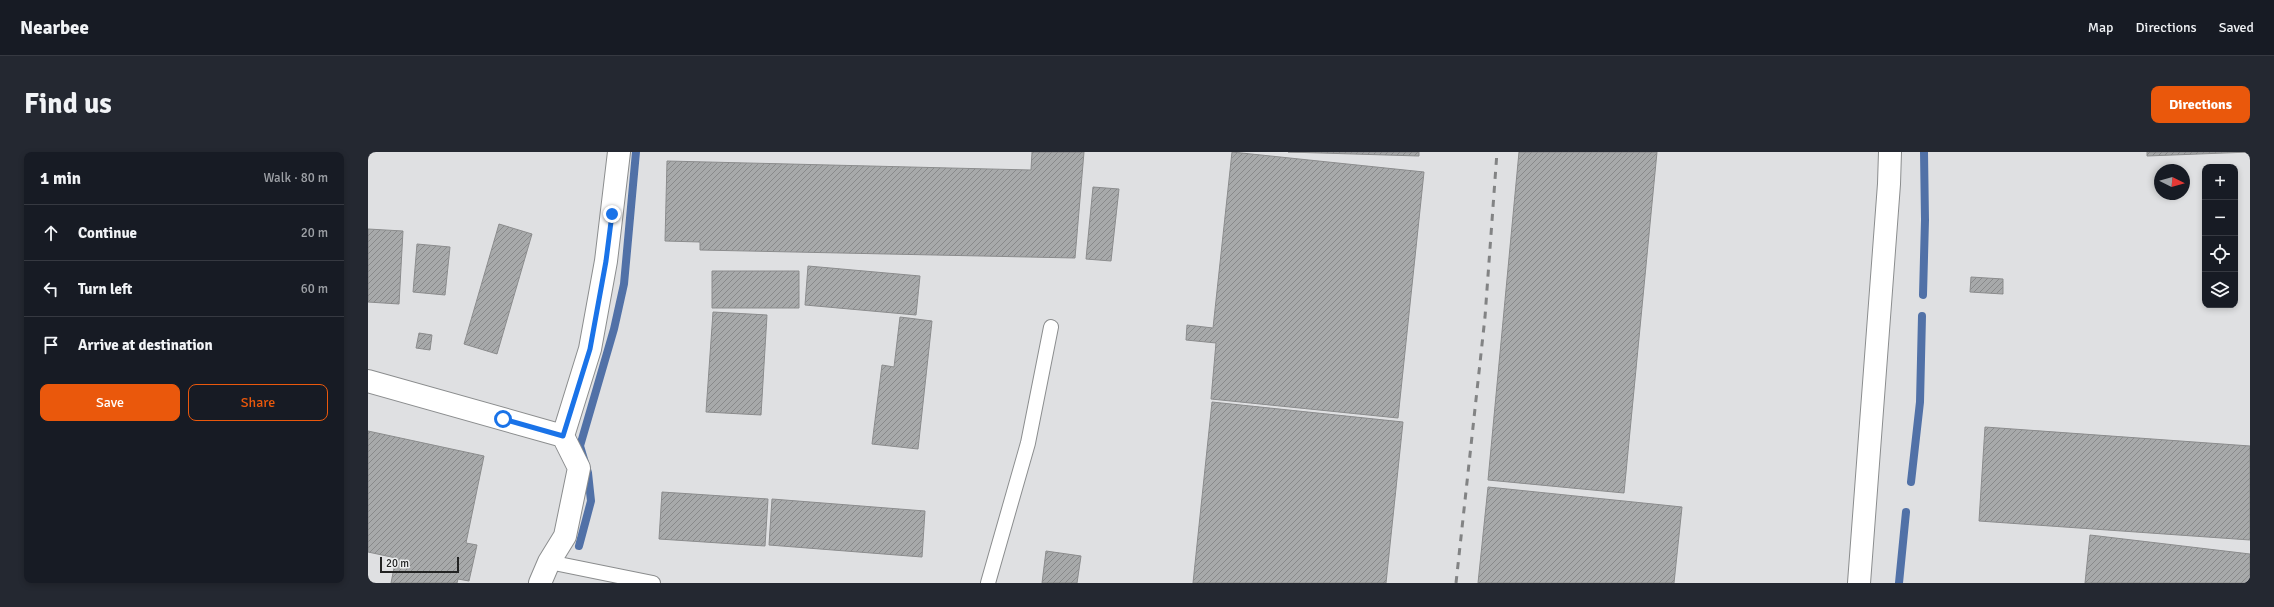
<!DOCTYPE html>
<html lang="en">
<head>
<meta charset="utf-8">
<style>
	body { margin:0; font-family:Signika,sans-serif; background:#242831; color:#f1f3f6 }
	.controls { position:absolute; right:12px; top:12px; display:grid; overflow:hidden; border-radius:8px; box-shadow:0 2px 6px #0003 }
	.controls button { width:36px; height:36px; display:grid; place-items:center; padding:0; border:0; border-bottom:1px solid #363941; background:#171b24; color:#f1f3f6; font:20px sans-serif }
	.compass { position:absolute; left:1786px; top:12px; width:36px; height:36px; border-radius:50%; background:#171b24; box-shadow:0 2px 6px #0003; rotate:95deg }
	.scale { position:absolute; left:12px; bottom:10px; width:79px; box-sizing:border-box; padding-left:4px; border:2px solid #222323; border-top:0; font-size:11px; line-height:14px; white-space:nowrap; color:#222323; -webkit-text-stroke:3px #eceeef; paint-order:stroke }
	.stop { position:absolute; width:12px; height:12px; margin:-9px; border:3px solid #1a73e8; border-radius:50%; background:#fff }
	.stop.end { background:#1a73e8; border-color:#fff; box-shadow:0 1px 4px #0008 }
	.list { margin:0; padding:0; list-style:none }
	h2 { display:flex; justify-content:space-between; align-items:center; height:52px; margin:0; padding:0 16px; font-size:17px }
	h2 small { font-size:13px; font-weight:400; color:#9ea1a6 }
	.list li { display:grid; grid-template-columns:26px 1fr auto; gap:12px; align-items:center; box-sizing:border-box; height:56px; padding:0 16px; border-top:1px solid #363941 }
	.list b { display:block; font-size:15px; white-space:nowrap }
	.list em { font-size:13px; font-style:normal; color:#9ea1a6 }
	.actions { display:flex; gap:8px; padding:12px 16px }
	.actions a { flex:1; padding:9px 0; border:1px solid #ea580c; border-radius:8px; text-align:center; font-size:14px; color:#ea580c }
	.actions .main { background:#ea580c; color:#fff }
	.icon { flex:none; width:22px; height:22px; fill:none; stroke:currentColor; stroke-width:2; stroke-linecap:round; stroke-linejoin:round }
	.map { position:relative; flex:none; width:1882px; height:431px; overflow:hidden; border-radius:8px }
	header { display:flex; align-items:center; gap:24px; box-sizing:border-box; height:56px; padding:0 20px; background:#171b24; border-bottom:1px solid #363941 }
	header strong { font-size:19px }
	nav { display:flex; gap:22px; margin-inline-start:auto; font-size:14px }
	.intro { display:flex; align-items:center; justify-content:space-between; box-sizing:border-box; height:96px; padding:0 24px }
	h1 { margin:0; font-size:28px }
	.button { padding:10px 18px; border-radius:8px; background:#ea580c; color:#fff; font-size:14px; font-weight:700 }
	main { display:flex; gap:24px; padding:0 24px }
	aside { flex:1; background:#171b24; border-radius:8px; box-shadow:0 2px 6px #0003 }
	.map>svg:first-child { display:block }
	.lines { fill:none; stroke-linecap:round; stroke-linejoin:round }
	.stream { stroke:#5171a7; stroke-width:8 }
	.building { fill:url(#building-hatch); stroke:#8b8c8d }
	.lane-casing { stroke:#8b8d8e; stroke-width:16 }
	.street-casing { stroke:#8b8d8e; stroke-width:24 }
	.lane { stroke:#fff; stroke-width:14 }
	.street { stroke:#fff; stroke-width:22 }
	.rail { stroke:#828384; stroke-width:3; stroke-dasharray:7 7; stroke-linecap:butt }
	.route { stroke:#1a73e8; stroke-width:5 }
</style>
</head>
<body>
<header>
<strong>Nearbee</strong>
<nav><a>Map</a><a>Directions</a><a>Saved</a></nav>
</header>
<div class="intro"><h1>Find us</h1><a class="button">Directions</a></div>
<main>
<aside>
<h2>1 min<small>Walk · 80 m</small></h2>
<ul class="list">
<li><svg class="icon" aria-label="ahead" viewBox="0 0 24 24"><path d="M12 20V5M6 11l6-6 6 6"/></svg><div><b>Continue</b></div><em>20 m</em></li>
<li><svg class="icon" aria-label="left" viewBox="0 0 24 24"><path d="M17 20v-9H6M10 6l-5 5 5 5"/></svg><div><b>Turn left</b></div><em>60 m</em></li>
<li><svg class="icon" aria-label="arrive" viewBox="0 0 24 24"><path d="M6 21V4h12l-3 4 3 4H6"/></svg><div><b>Arrive at destination</b></div></li>
</ul>
<div class="actions"><a class="main">Save</a><a>Share</a></div>
</aside>
<div class="map">
<svg width="1882" height="431" viewBox="0 0 1882 431">
	<defs>
		<pattern id="building-hatch" width="6" height="6" patternUnits="userSpaceOnUse"><rect width="6" height="6" fill="#a7a9aa"/><path d="M-1 1l2-2M0 6l6-6M5 7l2-2" fill="none" stroke="#88898a"/></pattern>
	</defs>
	<rect width="100%" height="100%" fill="#dfe0e2"/>
	<g class="lines">
		<path class="stream" d="M1555,143L1557,68L1556,0
			M1543,330L1552,250L1554,164
			M211,394L223,349L220,321L212,294L246,177L256,132L268,0
			M1531,431L1538,360"/>
	</g>
	<path class="building" d="M664,0H716L707,106L332,98V90L297,89L299,9L663,18Z
		M864,0L1056,20L1030,266L843,247L848,191L818,188L819,173L845,176Z
		M920,0H1051V4Z
		M1151,0H1289L1256,341L1120,328Z
		M1779,0H1882L1779,4Z
		M725,35L751,37L743,109L718,107Z
		M131,72L164,82L129,202L96,192Z
		M0,77L35,79L31,152L0,150Z
		M49,92L82,95L77,143L45,140Z
		M440,114L552,124L548,163L437,153Z
		M344,119H431V156H344Z
		M1603,125L1635,127V142L1602,140Z
		M345,160L399,163L393,263L338,260Z
		M532,165L564,169L550,297L504,292L514,213L526,215Z
		M51,181L64,183L62,198L48,196Z
		M844,250L1035,270L1018,431H825Z
		M1617,275L1882,294V388L1611,369Z
		M0,279L116,304L98,391L109,393L101,429L90,427L89,431H23L28,406L0,400Z
		M1120,335L1314,355L1306,431H1110Z
		M294,340L400,347L397,394L291,387Z
		M404,347L557,359L554,405L401,393Z
		M1722,383L1882,402V431H1717Z
		M678,399L713,404L709,431H674Z"/>
	<g class="lines">
		<defs>
			<path id="lane" d="M181,410L285,431
				M620,431L660,291L683,175"/>
			<path id="street" d="M0,229L195,284
				M172,431L181,410L197,384L211,316L195,284L222,197L238,109L251,0
				M1491,431L1521,32L1522,0"/>
		</defs>
		<use href="#lane" class="lane-casing"/>
		<use href="#street" class="street-casing"/>
		<use href="#lane" class="lane"/>
		<use href="#street" class="street"/>
		<path class="rail" d="M1088,431L1117,165L1129,0"/>
	</g>
	<g class="lines">
		<path class="route" d="M135,267L195,284L222,197L238,109L244,62"/>
	</g>
</svg>
<div class="controls">
<button>+</button>
<button>−</button>
<button><svg class="icon" aria-label="locate" viewBox="0 0 24 24"><circle cx="12" cy="12" r="6"/><path d="M12 2v4M12 18v4M2 12h4M18 12h4"/></svg></button>
<button><svg class="icon" aria-label="layers" viewBox="0 0 24 24"><path d="M12 4l9 5-9 5-9-5zM3 14l9 5 9-5"/></svg></button>
</div>
<svg class="compass" viewBox="-18 -18 36 36"><path d="M0-13l5 13h-10z" fill="#e53935"/><path d="M0 13l5-13h-10z" fill="#9ea1a6"/></svg>
<div class="scale">20 m</div>
<div class="stop" style="left:135px;top:267px"></div>
<div class="stop end" style="left:244px;top:62px"></div>
</div>
</main>
</body>
</html>
